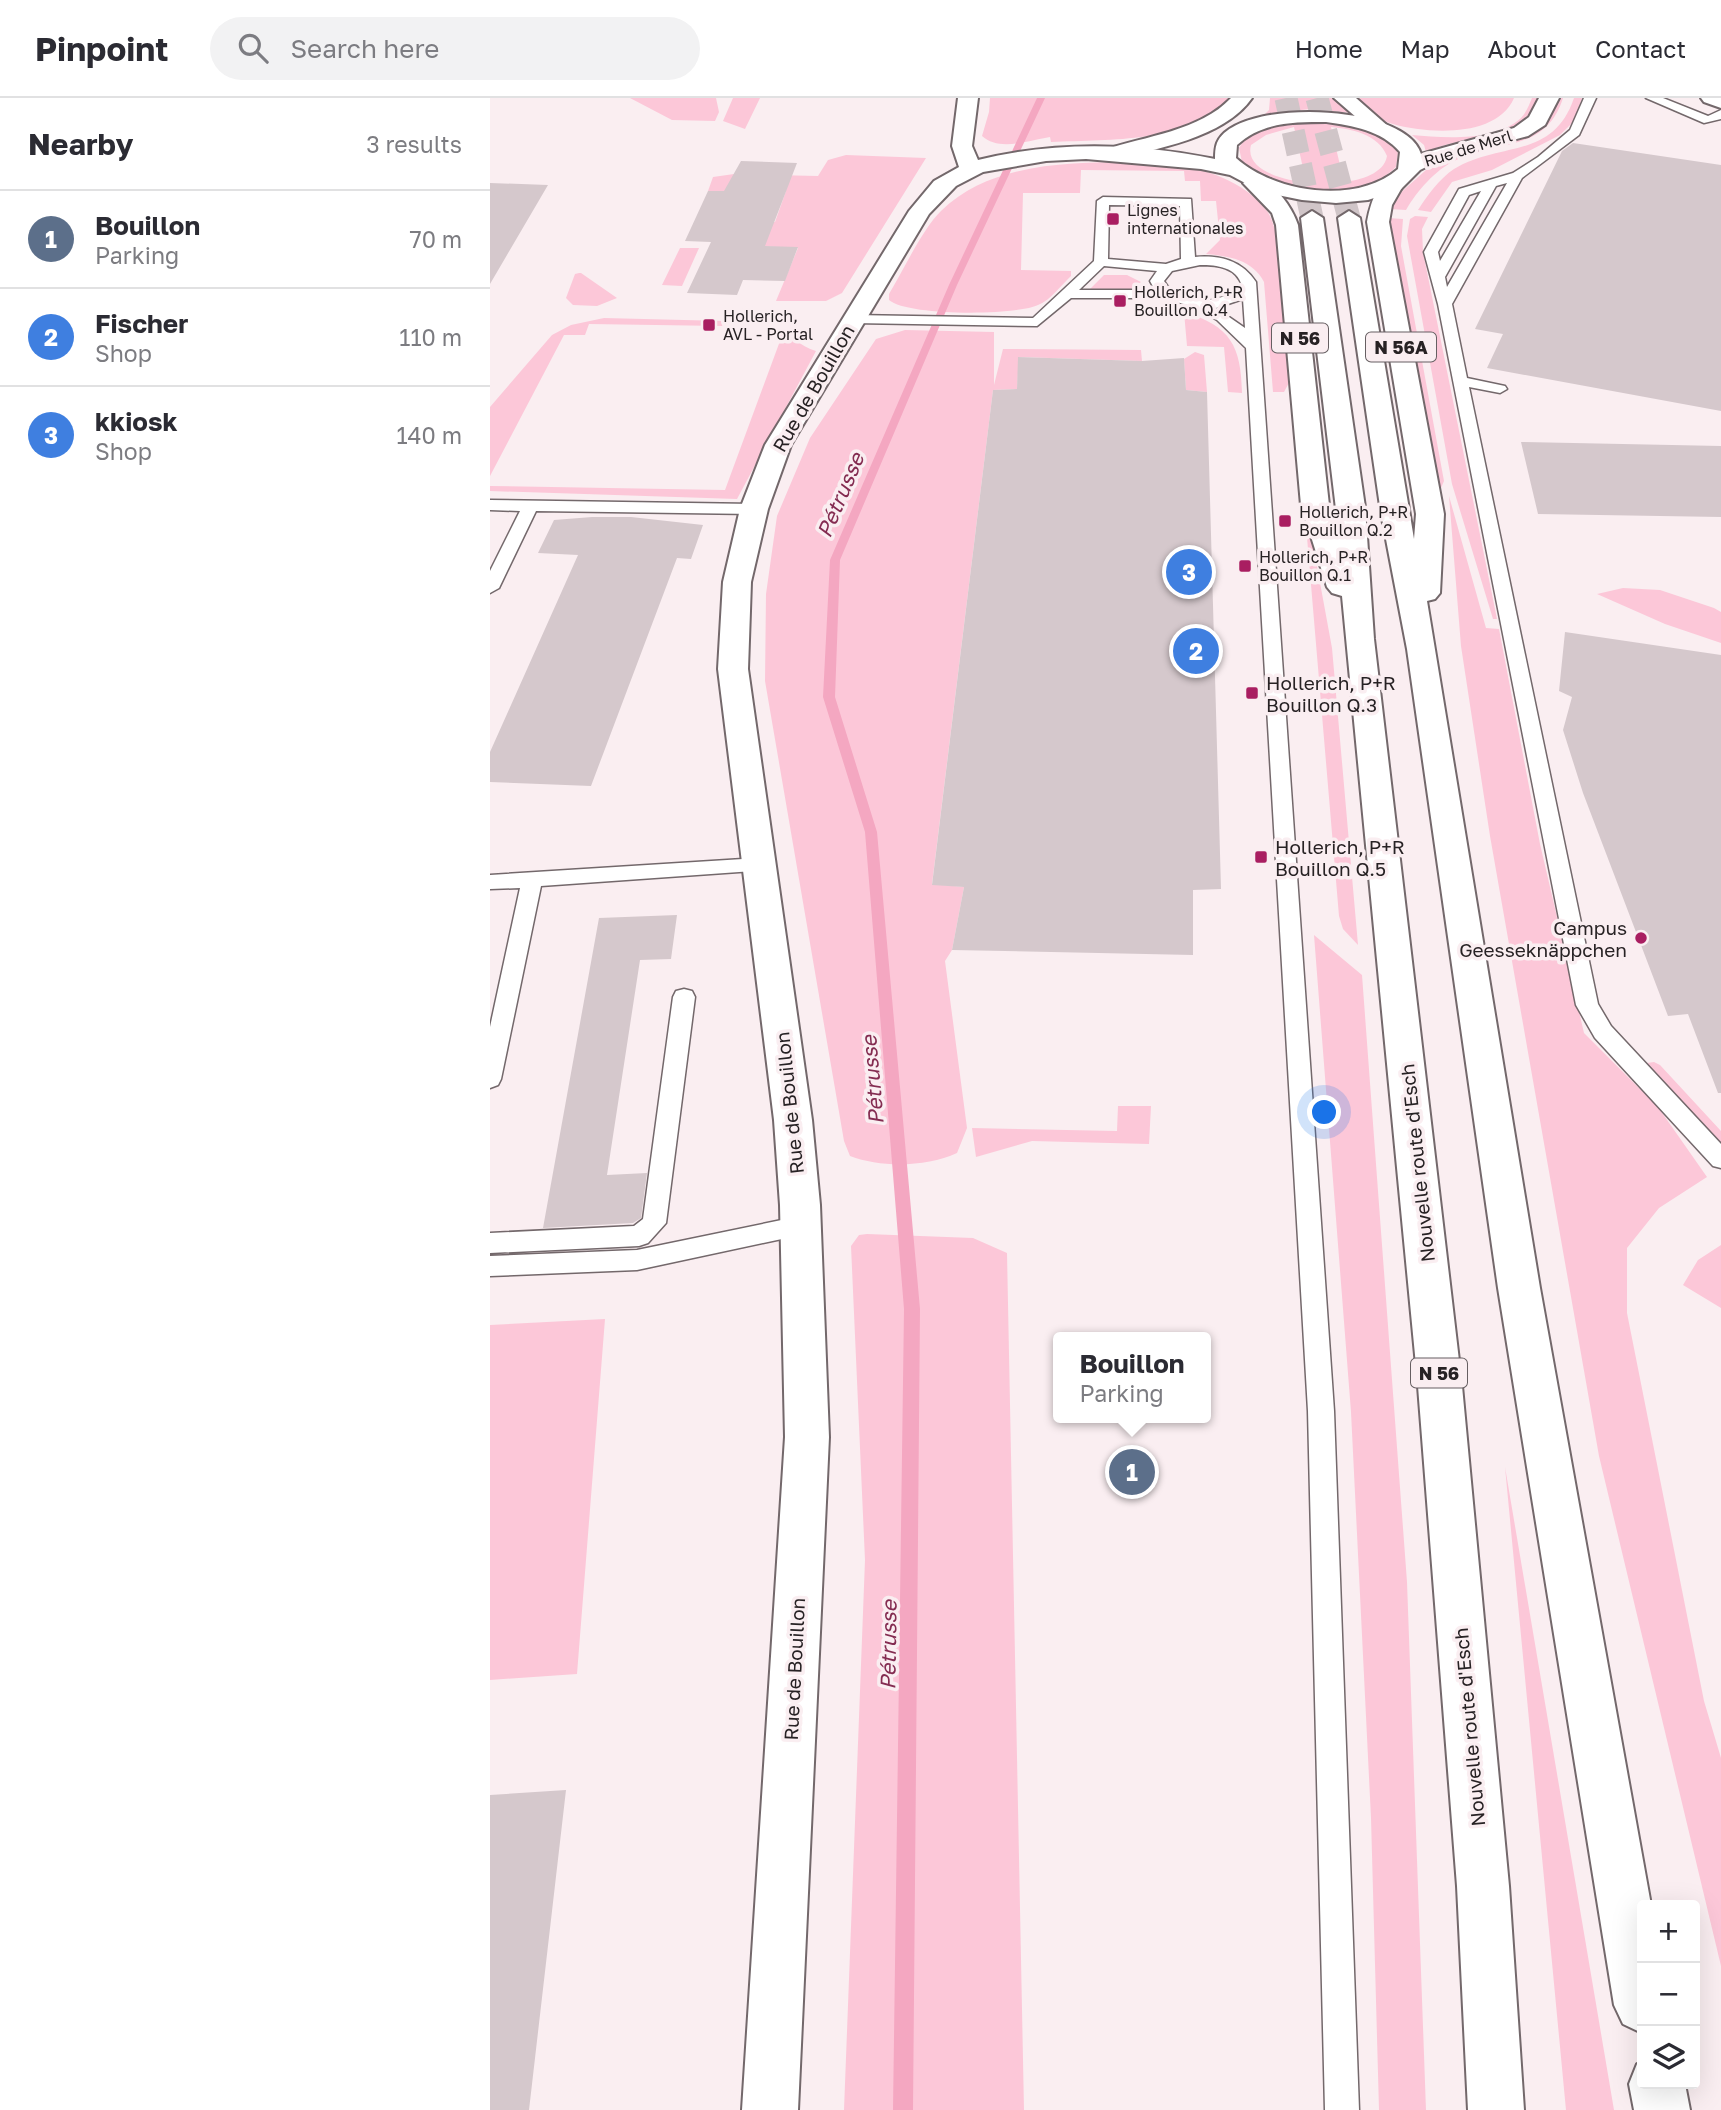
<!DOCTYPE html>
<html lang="en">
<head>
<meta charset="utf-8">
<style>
	body { margin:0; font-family:"Golos Text",sans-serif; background:#f2f2f3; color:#2b2b33 }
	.controls { position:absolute; right:21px; bottom:21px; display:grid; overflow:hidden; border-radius:7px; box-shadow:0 7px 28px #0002 }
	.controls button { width:63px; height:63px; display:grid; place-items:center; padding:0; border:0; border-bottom:2px solid #e1e1e2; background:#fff; color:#2b2b33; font:35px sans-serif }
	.you { position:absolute; left:835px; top:1015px; width:24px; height:24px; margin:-18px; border:5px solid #fff; border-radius:50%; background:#1a73e8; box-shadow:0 0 0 10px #1a73e833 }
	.badge { display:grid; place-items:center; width:46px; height:46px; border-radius:50%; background:#d93025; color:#fff; font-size:23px; font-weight:700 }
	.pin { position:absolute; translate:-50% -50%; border:4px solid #fff; box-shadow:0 2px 7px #0006 }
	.popup { position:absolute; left:563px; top:1234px; width:158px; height:91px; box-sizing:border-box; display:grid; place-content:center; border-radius:7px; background:#fff; filter:drop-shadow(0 2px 5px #0005); font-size:23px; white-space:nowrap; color:#7c7c81 }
	.popup b { font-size:26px; color:#2b2b33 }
	.popup::after { content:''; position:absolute; left:50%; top:100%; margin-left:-14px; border:14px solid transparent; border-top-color:#fff }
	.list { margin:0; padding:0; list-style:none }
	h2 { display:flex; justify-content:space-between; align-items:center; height:91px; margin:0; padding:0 28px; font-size:30px }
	h2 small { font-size:23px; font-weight:400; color:#7c7c81 }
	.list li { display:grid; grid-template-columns:46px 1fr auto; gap:21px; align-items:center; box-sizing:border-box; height:98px; padding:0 28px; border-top:2px solid #e1e1e2 }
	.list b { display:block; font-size:26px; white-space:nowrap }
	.list p { margin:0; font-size:23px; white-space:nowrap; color:#7c7c81 }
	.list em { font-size:23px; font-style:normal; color:#7c7c81 }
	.icon { flex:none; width:38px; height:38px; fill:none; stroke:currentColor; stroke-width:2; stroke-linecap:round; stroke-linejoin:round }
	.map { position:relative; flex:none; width:1231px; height:2012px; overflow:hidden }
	header { display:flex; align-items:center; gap:42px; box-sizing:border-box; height:98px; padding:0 35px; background:#fff; border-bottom:2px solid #e1e1e2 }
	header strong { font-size:33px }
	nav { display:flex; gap:38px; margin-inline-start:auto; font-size:24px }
	.search { width:490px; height:63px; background:#f2f2f3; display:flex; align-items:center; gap:18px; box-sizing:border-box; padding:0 24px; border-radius:38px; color:#7c7c81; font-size:26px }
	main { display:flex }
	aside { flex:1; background:#fff }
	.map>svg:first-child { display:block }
	.green { fill:#fcc7d8; fill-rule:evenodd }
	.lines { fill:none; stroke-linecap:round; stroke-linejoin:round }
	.stream { fill:#f4a7c1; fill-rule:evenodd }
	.building { fill:#d5c8cc }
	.highway-tunnel { stroke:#d0c5c8; stroke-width:23; stroke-dasharray:23 11; stroke-linecap:butt }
	.lane-casing { stroke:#73686b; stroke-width:3 }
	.street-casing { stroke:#73686b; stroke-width:4 }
	.secondary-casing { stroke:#73686b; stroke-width:4 }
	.highway-casing { stroke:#73686b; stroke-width:4 }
	.lane { fill:#fff; fill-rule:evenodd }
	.street { fill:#fff; fill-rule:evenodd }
	.secondary { fill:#fff; fill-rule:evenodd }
	.highway { fill:#fff; fill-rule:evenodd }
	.poi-dot { fill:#a91e61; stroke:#faeef1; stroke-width:2.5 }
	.labels { text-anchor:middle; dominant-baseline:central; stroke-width:7; stroke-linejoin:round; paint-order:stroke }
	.far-street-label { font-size:16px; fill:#272224; stroke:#faeef1 }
	.far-poi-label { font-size:16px; fill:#272224; stroke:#faeef1; text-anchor:start }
	.shield { fill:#faeef1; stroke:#665f62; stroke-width:2 }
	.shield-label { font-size:18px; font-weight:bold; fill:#272224 }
	.street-label { font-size:19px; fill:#272224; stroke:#faeef1 }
	.poi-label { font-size:19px; fill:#272224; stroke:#faeef1; text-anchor:start }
	.water-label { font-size:21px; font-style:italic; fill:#842c51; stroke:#faeef1 }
</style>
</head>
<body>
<header>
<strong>Pinpoint</strong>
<div class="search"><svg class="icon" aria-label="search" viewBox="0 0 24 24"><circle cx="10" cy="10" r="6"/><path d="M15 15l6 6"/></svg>Search here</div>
<nav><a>Home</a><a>Map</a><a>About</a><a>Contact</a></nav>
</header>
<main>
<aside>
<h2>Nearby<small>3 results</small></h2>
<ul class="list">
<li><span class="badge" style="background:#5c6f8a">1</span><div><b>Bouillon</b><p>Parking</p></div><em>70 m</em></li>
<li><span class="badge" style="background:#3f7fe0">2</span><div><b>Fischer</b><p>Shop</p></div><em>110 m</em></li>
<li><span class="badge" style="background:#3f7fe0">3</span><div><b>kkiosk</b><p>Shop</p></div><em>140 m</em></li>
</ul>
</aside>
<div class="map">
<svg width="1231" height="2012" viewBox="0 0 1231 2012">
	<rect width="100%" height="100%" fill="#faeef1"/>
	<path class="green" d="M140,0H226L229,14L225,23L182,22Z
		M243,0H270L255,31L233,23Z
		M500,0H742C693,46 624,41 561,44L560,39C540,42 509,54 492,38L499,14Z
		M780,0H847L862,15L820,11L775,16L779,12Z
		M861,0H1024C1007,40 938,36 903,26C887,22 874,10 861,0Z
		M1042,0H1049C1027,48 978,34 936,54L934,47L922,37C954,40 1005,44 1031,20C1036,15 1039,7 1042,0Z
		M1066,0H1073C1056,54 1009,42 966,62C945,72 927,93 916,112L900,111L908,97L945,64L954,58L1011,44Z
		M1084,0H1092L1084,23L1070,37L1002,72L962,84L941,114L928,112C936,99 950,80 964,71C1011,43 1063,62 1084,0Z
		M828,23C855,25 895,29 908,55L906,69C868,107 789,95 752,64L749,50C764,23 802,25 828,23ZM804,29L816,84C797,83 754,73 761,47L776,37ZM841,29C862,31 888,36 897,58C894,76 870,82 854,84Z
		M356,57L436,60L352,195L336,203H286L308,150L267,148L275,124H285L296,93H218L223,79L244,76L328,78L338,62Z
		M678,64C713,71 754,82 777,113C795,137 797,247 801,281L794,294H783L774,184C763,162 739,158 716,156L730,142L726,103H711L710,83H695L694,73L591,72L590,95H533L531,172L581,173V178C571,187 561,202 548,207C524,218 417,218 399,202V196C413,173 433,130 451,113C508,57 605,65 678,64Z
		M925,118L938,119L932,131L933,154L1007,521H1003L962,386L917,138L920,121Z
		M898,120L913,121L911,148L954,383L948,397Z
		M190,150H209L192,188L172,187Z
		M89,175H91L127,200L107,208L83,207L76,200L85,176Z
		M614,177H637L651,184L639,192L600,191Z
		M694,214C741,228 751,248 752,295L738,294L734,249L697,248Z
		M114,220L234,223L232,228L99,226L95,237H74L0,378V309L62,237L81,227Z
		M281,229C299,234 310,249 326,253L247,401L0,393V388L235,392L290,243L279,238Z
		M415,232L504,234V287L513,251L651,252L652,263L529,259L527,291L503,292L442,786L474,789L462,852L455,863L477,1030L467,1055C436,1069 392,1070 360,1058L354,1043L275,583L276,496L287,418L320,340L386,241Z
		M705,254L714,257L717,294L696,292L694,261Z
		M813,392L842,550L868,847L853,831L849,818Z
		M959,398L996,530L1009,531L1050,746L1094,935L1168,1009L1217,1079L1169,1110L1137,1150V1215L1214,1603L1231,1660V1868L1109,1358L1000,738L971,548Z
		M1133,490L1170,492L1224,510L1231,514V545L1175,526L1107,496Z
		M824,837L872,877L917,1484L936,2012H889L881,1720L861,1314Z
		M1164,964L1170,967L1231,1033V1045L1157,965Z
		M628,1008H661L659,1046L542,1043L486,1059L482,1030L627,1033Z
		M377,1136L483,1140L517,1155L534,2012H354L375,1462L361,1148L369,1137Z
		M1231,1147V1210L1193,1187L1208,1162Z
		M115,1221L87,1576L0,1582V1227Z
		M1015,1369L1124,2012H1076Z"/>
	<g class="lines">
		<path class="stream" d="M547,0H555L467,187L350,462L345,599L387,734L430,1211L423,2012H403L414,1211L375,734L333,599L340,462L459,187Z"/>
	</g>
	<path class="building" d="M1083,45L1231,67V313L997,270L1013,236L985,231L1072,53Z
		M251,63L307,65L275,148L308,149L295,183L253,182L247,197L197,195L221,144L195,143L218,93H234Z
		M0,85L58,87L0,186Z
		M528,259L652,263L694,260L696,292L717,294L731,791L703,792V857L462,852L474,789L442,787L503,292L527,291Z
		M1031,344L1231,348V419L1048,416Z
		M102,419H141L213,427L201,461L187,460L101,688L0,684V654L88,457L48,455L64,422Z
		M1075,534L1231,557V995H1228L1198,916L1178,918L1093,695L1073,632L1082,599L1069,593Z
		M187,817L181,861L150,862L117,1077L157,1075L151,1120L143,1125L53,1130L109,820Z
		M76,1692L39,2012H0V1697Z"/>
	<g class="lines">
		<path class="highway-tunnel" d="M796,0L822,120
			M827,0L859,120"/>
		<defs>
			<path id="lane" d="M1094,0H1106L1089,37L1032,80L962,206L977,280L1015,288L1017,291L1010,295L979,289L1108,906L1121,928L1231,1046V1070L1223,1068L1105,940L1086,907L948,206L934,154L969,91L1023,75L1048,59L1080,32ZM1017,85L957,189L955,179L1006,88ZM991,93L950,163L948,154L979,97Z
				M1156,0H1173L1218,18L1231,12V21L1214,25Z
				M613,99L701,101L705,159C730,157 751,162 766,184L844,1313L869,2012H835L818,1313L756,250L727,222L704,209L673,200H581L547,228L363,225L356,221L363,217L543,220L604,163L607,103ZM619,107L690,108L691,161L676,166L618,161ZM710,167C727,167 747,169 752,188C731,206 690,210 674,183L682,173ZM614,168L667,173L660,183L665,192H589ZM753,201L755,230L726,210Z
				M0,402L264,406L272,411L264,416L46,413L9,490L0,495V473L30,413L0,412Z
				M269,760L276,762L279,767L276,772L51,788L11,981L8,987L0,990V929L30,790L0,791V777Z
				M194,891L202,893L205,899L176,1125L158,1145L149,1148L0,1155V1135L144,1128L153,1121L183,899L186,893Z
				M311,1118L320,1121L323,1128L320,1135L147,1172L0,1178V1158L147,1152Z"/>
			<path id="street" d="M1211,0H1231V10L1214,4Z"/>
			<path id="secondary" d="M468,0H488L482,48L488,62C565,43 647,45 725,61C725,56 725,50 727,45C745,0 916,4 931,56L1024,30L1039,19L1049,0H1069L1055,27L1038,38L952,61L930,72L911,91L878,102L846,105L812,102L772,94L740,77L711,71L596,61L556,63L493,74L466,88L439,116L301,347L278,411L261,484L258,571L322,1022L330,1107L339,1339L308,2012H252L295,1339L290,1107L284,1022L228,571L233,484L250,411L275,347L419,113L444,83L469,69L462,48ZM836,24C863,28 891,32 910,54L908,71C867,107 785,95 746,60L747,47C772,24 804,24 836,24Z"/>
			<path id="highway" d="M741,0H762C734,40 666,51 621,62L610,56L614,52C655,38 710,33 741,0Z
				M844,0H866L899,29L889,35L882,33Z
				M764,79C784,83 802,109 808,127L839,407L849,436L811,120L822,113L833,120L875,409L884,541L972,1288L1019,1788L1034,2012H978L967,1788L928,1288L852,498L842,495L837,489L811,407L786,127L782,115L753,85Z
				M903,80L914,86L902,107L899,124L954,416L950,495L945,501L937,503L1050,1190L1161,1807H1152V1935L1133,1926L1124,1907L1008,1190L917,551L891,415L848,120L859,113L870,120L924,441L926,416L877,124C880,108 886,84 903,80Z
				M1152,1964V1986H1195L1200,2012H1144L1139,1986L1147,1966Z"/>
		</defs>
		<use href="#lane" class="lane-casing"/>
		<use href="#street" class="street-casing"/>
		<use href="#secondary" class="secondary-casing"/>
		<use href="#highway" class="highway-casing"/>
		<use href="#lane" class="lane"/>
		<use href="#street" class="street"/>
		<use href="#secondary" class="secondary"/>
		<use href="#highway" class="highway"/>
	</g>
	<g class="poi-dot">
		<rect x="616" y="114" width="14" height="14" rx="3.5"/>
		<rect x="623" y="196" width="14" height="14" rx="3.5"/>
		<rect x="212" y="220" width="14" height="14" rx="3.5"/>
		<rect x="788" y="416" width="14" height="14" rx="3.5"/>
		<rect x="748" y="461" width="14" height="14" rx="3.5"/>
		<rect x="755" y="588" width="14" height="14" rx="3.5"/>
		<rect x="764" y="752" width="14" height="14" rx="3.5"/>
		<circle cx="1151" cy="840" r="7"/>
	</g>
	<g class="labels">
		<g class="far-street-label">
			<text transform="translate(978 50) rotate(-17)">Rue de Merl</text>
		</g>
		<g class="far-poi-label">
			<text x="637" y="112">Lignes<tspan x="637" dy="18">internationales</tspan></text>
			<text x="644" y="194">Hollerich, P+R<tspan x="644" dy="18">Bouillon Q.4</tspan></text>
			<text x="233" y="218">Hollerich,<tspan x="233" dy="18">AVL - Portal</tspan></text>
			<text x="809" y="414">Hollerich, P+R<tspan x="809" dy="18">Bouillon Q.2</tspan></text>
			<text x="769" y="459">Hollerich, P+R<tspan x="769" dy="18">Bouillon Q.1</tspan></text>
		</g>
		<g class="shield">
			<rect x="782" y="225.5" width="56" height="29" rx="5"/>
			<rect x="876" y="234.5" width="70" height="29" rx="5"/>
			<rect x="921" y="1260.5" width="56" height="29" rx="5"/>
		</g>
		<g class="shield-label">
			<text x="810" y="240">N 56</text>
			<text x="911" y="249">N 56A</text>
			<text x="949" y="1275">N 56</text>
		</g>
		<g class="street-label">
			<text transform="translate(323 290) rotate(-60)">Rue de Bouillon</text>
			<text transform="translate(299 1005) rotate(-96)">Rue de Bouillon</text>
			<text transform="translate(927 1065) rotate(-96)">Nouvelle route d'Esch</text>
			<text transform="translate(304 1571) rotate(-87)">Rue de Bouillon</text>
			<text transform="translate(979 1629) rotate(-95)">Nouvelle route d'Esch</text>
		</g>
		<g class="poi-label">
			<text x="776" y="584">Hollerich, P+R<tspan x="776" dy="22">Bouillon Q.3</tspan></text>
			<text x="785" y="748">Hollerich, P+R<tspan x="785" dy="22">Bouillon Q.5</tspan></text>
			<text x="1137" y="829" text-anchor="end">Campus<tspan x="1137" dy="22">Geesseknäppchen</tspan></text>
		</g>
		<g class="water-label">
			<text transform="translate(350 397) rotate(-67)">Pétrusse</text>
			<text transform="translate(382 982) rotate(-95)">Pétrusse</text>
			<text transform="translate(398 1547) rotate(-89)">Pétrusse</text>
		</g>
	</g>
</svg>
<div class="controls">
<button>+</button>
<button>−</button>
<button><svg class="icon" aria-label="layers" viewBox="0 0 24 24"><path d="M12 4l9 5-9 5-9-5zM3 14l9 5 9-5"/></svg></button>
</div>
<div class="you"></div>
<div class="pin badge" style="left:642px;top:1374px;background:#5c6f8a">1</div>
<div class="popup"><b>Bouillon</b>Parking</div>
<div class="pin badge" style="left:706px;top:553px;background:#3f7fe0">2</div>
<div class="pin badge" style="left:699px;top:474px;background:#3f7fe0">3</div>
</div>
</main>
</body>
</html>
